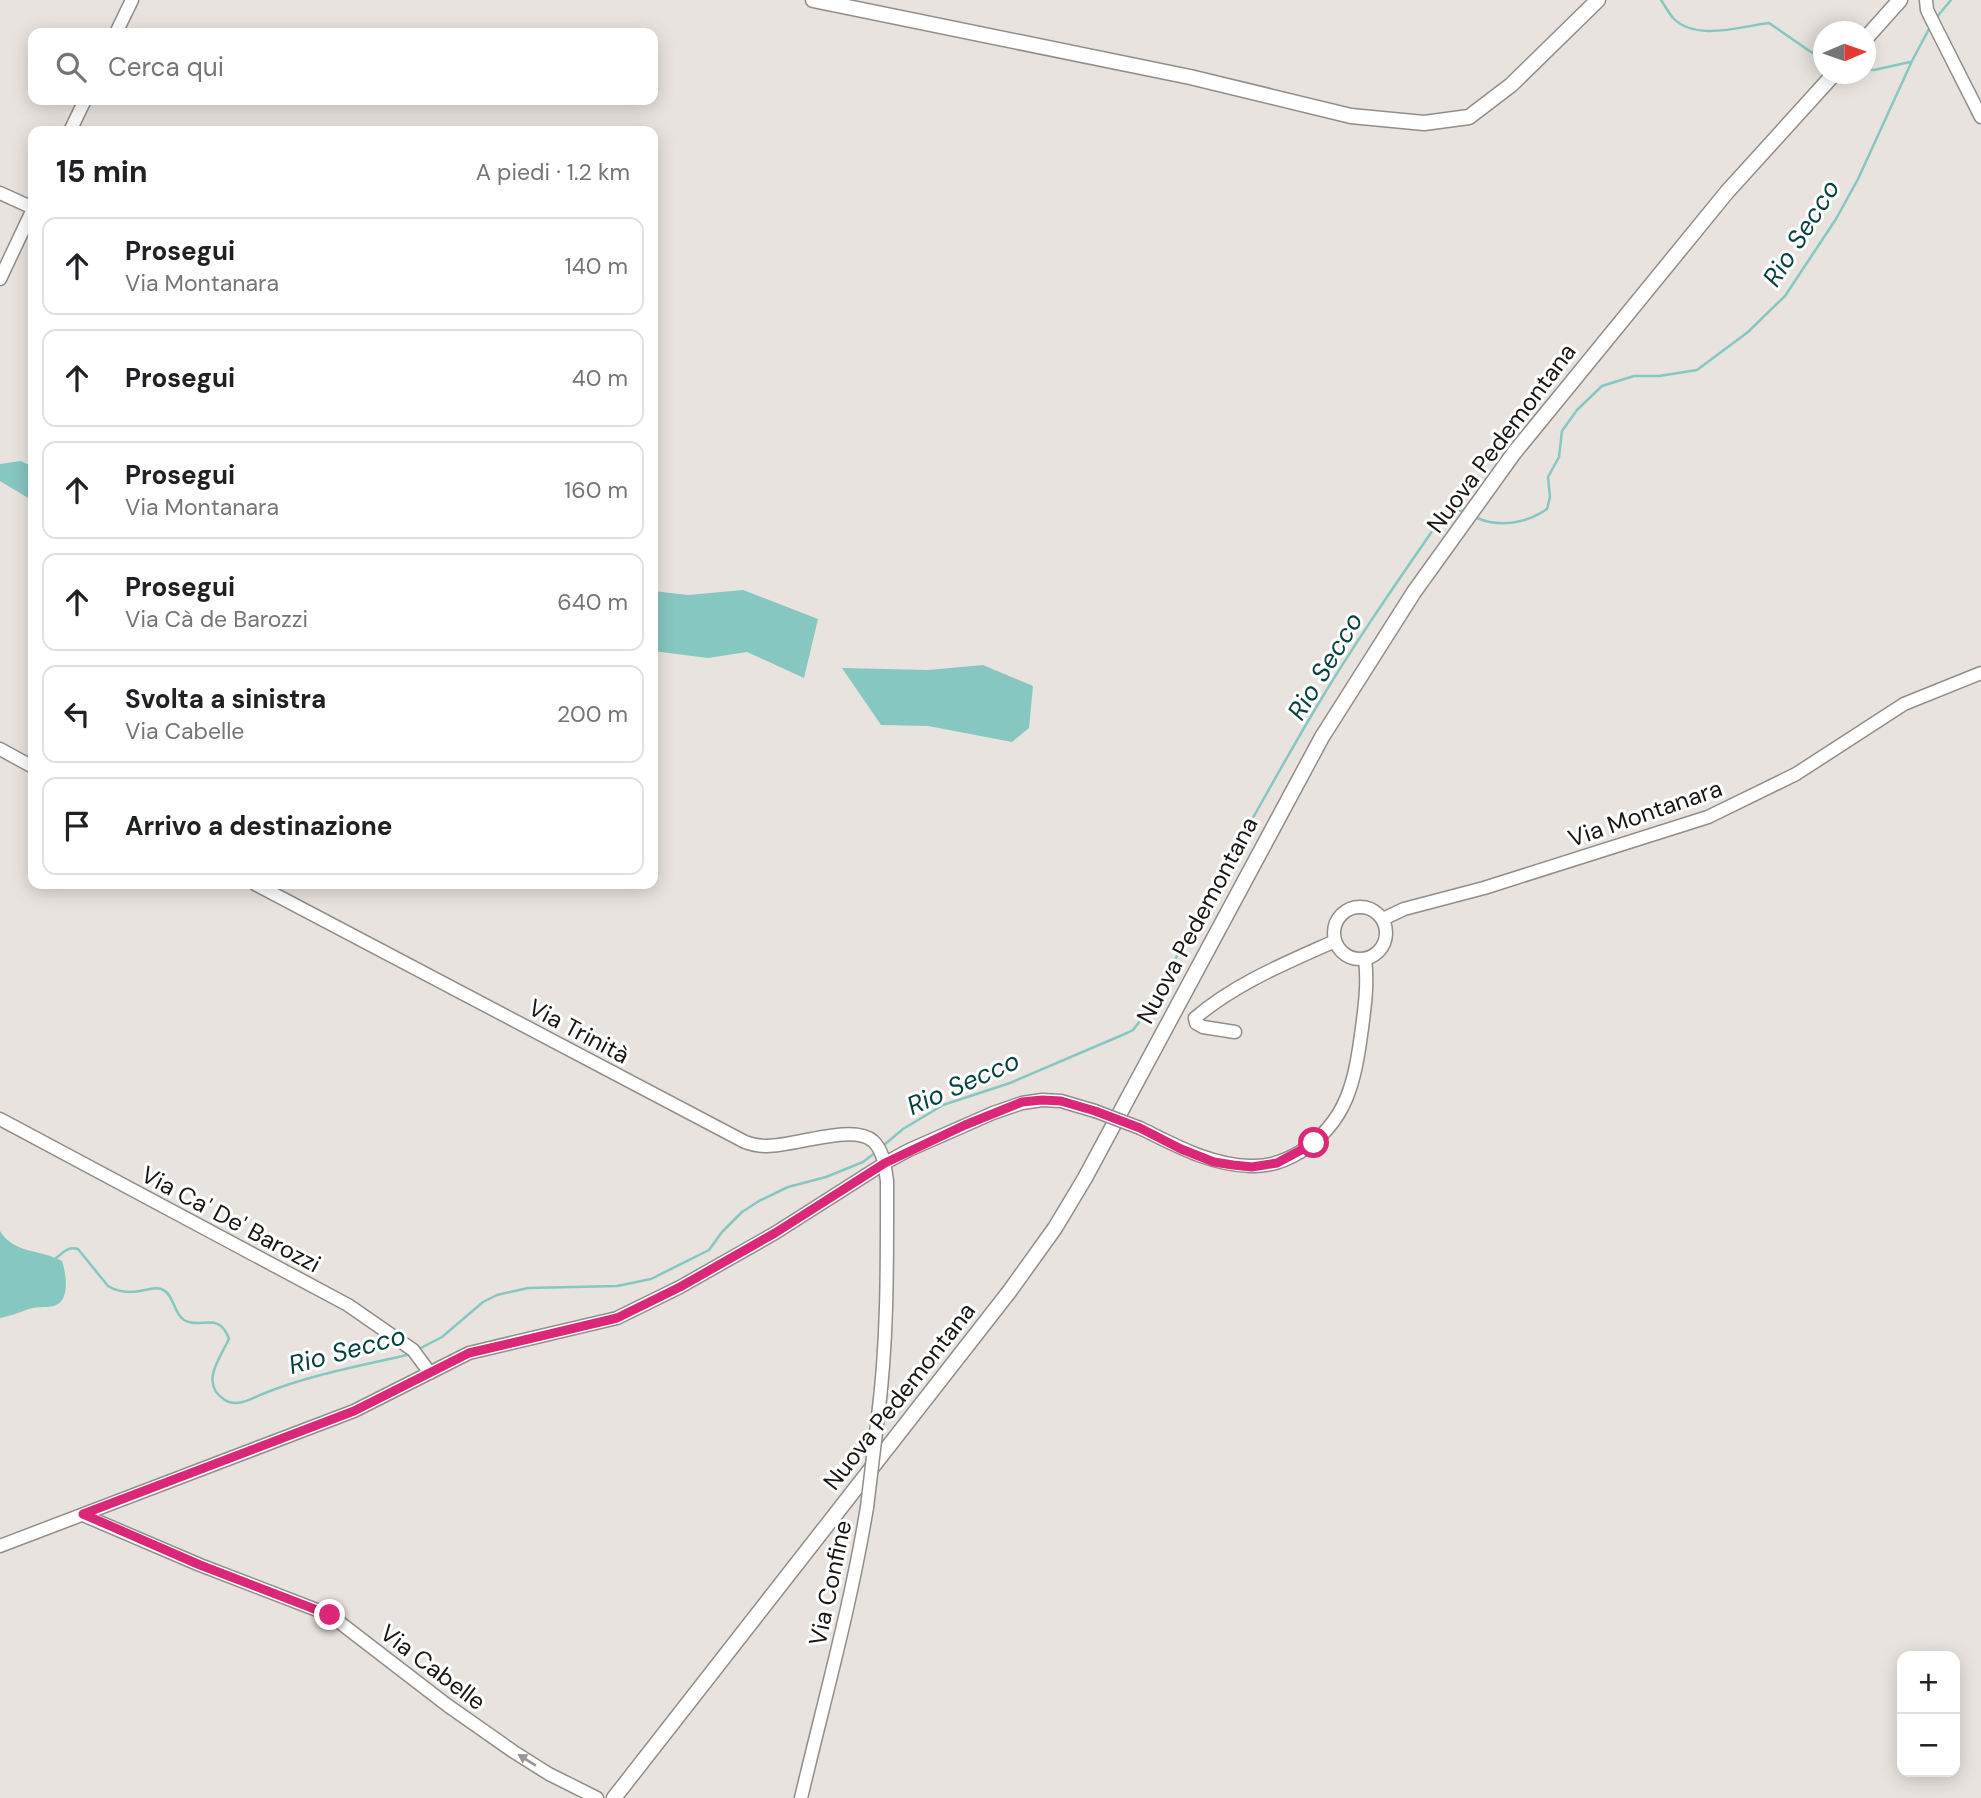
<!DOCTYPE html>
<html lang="it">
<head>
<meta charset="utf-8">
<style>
	body { margin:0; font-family:"DM Sans",sans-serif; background:#f6f6f6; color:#202124 }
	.controls { position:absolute; right:21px; bottom:21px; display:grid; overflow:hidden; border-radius:14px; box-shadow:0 4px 18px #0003 }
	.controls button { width:63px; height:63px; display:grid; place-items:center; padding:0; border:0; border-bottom:2px solid #e0e0e0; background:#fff; color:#202124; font:35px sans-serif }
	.compass { position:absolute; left:1813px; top:21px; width:63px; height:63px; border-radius:50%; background:#fff; box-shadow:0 4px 18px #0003; rotate:88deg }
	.stop { position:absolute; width:21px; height:21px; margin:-16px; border:5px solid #db2777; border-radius:50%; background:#fff }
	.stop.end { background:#db2777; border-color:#fff; box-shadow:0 2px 7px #0008 }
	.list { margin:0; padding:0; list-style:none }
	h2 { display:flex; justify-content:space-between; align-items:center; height:91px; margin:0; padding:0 28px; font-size:30px }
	h2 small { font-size:23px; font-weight:400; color:#757577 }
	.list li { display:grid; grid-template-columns:46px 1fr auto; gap:21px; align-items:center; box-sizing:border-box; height:98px; margin:0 14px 14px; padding:0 14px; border:2px solid #e0e0e0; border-radius:14px }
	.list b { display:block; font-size:26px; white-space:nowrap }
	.list p { margin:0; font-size:23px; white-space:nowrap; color:#757577 }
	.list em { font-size:23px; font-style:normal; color:#757577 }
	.icon { flex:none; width:38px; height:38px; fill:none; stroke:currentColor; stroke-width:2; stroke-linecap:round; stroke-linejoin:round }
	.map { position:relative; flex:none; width:1981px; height:1798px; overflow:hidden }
	.search { position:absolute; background:#fff; box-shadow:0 4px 18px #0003; left:28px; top:28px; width:630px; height:77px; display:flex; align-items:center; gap:18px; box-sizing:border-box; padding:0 24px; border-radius:14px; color:#757577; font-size:26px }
	.panel { position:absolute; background:#fff; box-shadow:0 4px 18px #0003; left:28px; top:126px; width:630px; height:763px; border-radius:14px }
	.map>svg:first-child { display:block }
	.water { fill:#87c7c1 }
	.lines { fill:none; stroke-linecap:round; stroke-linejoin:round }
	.stream { stroke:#87c7c1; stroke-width:2.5 }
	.minor-casing { stroke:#928d89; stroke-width:15 }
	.major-casing { stroke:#928d89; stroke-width:17 }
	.minor { stroke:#fff; stroke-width:12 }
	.major { stroke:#fff; stroke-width:14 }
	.minor-bridge-casing { stroke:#928d89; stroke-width:15; stroke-linecap:butt }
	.minor-bridge { stroke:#fff; stroke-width:12 }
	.oneway { fill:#989796 }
	.route { stroke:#db2777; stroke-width:9 }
	.labels { text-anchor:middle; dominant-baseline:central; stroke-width:6; stroke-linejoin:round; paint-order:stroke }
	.street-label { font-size:24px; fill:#191715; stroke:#fff }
	.water-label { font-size:26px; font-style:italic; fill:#064340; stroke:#fff }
</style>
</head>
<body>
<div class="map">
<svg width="1981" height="1798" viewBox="0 0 1981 1798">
	<rect width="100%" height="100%" fill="#e8e3de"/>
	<path class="water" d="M21,461L33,467V501L0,481V464Z
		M743,590L818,619L804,678L747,652L708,658L653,651V591L688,595Z
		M983,665L1033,686L1029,728L1012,742L928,726L881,725L842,668L928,670Z
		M0,1231C14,1254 40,1249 62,1261C66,1273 71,1301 54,1306C46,1308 35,1306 26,1310C18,1313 10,1316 0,1318Z"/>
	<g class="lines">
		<path class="stream" d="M1661,0C1665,6 1669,13 1673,18C1696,42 1742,26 1769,23L1811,52L1824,58
			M1936,18L1951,0
			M1866,69L1874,70L1910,62
			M1477,518C1500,528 1527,523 1547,509L1550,497L1548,477L1559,457L1562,431L1577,410L1602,386L1634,376H1659L1697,370L1748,332L1785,296L1836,219L1858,179L1912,61L1930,27
			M884,1145L903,1129L943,1105L1010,1083L1127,1033L1133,1030L1146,1013C1202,910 1257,807 1317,706C1357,639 1402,575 1446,511L1454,509L1462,511
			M56,1258C63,1253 68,1246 78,1249L108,1286C119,1293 132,1293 145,1290C150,1289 156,1287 161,1289C174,1293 173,1313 184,1320C200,1330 219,1310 229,1339C220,1358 199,1384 225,1400C235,1407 250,1400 260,1395C308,1375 361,1366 411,1354
			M419,1349L442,1337L483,1302L497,1295L528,1288L617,1286L651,1279L709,1250L722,1232L742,1212L759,1201L788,1187L826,1177L863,1162L876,1152"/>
		<defs>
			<path id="minor" d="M1926,0L1927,10L1939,34L1981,117
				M116,33L132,0
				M70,131L85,100
				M0,193L33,208
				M0,279L33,209
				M0,749L33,767
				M255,884L745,1142C753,1145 759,1146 766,1146C793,1147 852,1123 873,1141C884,1151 885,1168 887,1181C887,1260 888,1338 878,1416
				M1334 933a26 26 0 1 1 52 0a26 26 0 1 1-52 0Z
				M1383,919L1404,909L1484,888L1708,817L1796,774L1904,704L1981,673
				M1235,1032L1203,1027L1196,1023L1195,1018C1236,983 1286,963 1335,941
				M0,1119L348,1305L413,1350L430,1373
				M1140,1128C1175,1145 1210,1165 1250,1166C1267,1167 1285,1161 1300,1152C1348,1122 1355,1080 1362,1028C1365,1005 1368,983 1365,959
				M83,1515L200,1565L330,1615L447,1705L514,1752L549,1774L597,1798
				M0,1546L354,1411L469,1353L617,1318L680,1287L775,1233L885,1163L909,1150L993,1113L1022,1103L1042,1100L1061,1101L1095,1111
				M801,1798C824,1701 851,1605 867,1507"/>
			<path id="major" d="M813,0L1190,77L1351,116L1424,123L1469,117L1511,85L1598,0
				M1866,38L1900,0
				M614,1798L1009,1292L1055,1228L1085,1178L1322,737L1414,592L1514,453L1727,192L1834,74"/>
		</defs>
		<use href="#minor" class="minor-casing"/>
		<use href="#major" class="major-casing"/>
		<use href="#minor" class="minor"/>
		<use href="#major" class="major"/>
		<defs>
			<path id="minor-bridge" d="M1095,1111L1140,1128
				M867,1507L878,1416"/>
		</defs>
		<use href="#minor-bridge" class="minor-bridge-casing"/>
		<use href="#minor-bridge" class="minor-bridge"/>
	</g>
	<defs><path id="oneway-solid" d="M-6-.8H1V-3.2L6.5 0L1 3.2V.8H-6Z" transform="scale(1.75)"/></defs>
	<use class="oneway" href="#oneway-solid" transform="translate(527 1760) rotate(-148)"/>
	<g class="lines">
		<path class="route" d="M330,1615L200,1565L83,1514L354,1411L469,1353L617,1318L680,1287L775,1233L885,1163L965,1125L1022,1102L1042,1100L1061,1101L1095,1111L1140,1128L1181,1149L1214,1162L1233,1165L1252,1167L1277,1163L1314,1143"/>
	</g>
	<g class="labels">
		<g class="street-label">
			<text transform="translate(1501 438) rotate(-53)">Nuova Pedemontana</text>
			<text transform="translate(1645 813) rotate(-19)">Via Montanara</text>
			<text transform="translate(1197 920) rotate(-62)">Nuova Pedemontana</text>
			<text transform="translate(579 1031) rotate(28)">Via Trinità</text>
			<text transform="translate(231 1219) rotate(28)">Via Ca' De' Barozzi</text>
			<text transform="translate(899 1396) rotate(-52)">Nuova Pedemontana</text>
			<text transform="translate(830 1583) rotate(-78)">Via Confine</text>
			<text transform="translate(433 1667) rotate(37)">Via Cabelle</text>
		</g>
		<g class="water-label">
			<text transform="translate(1801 233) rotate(-58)">Rio Secco</text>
			<text transform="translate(1325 666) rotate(-59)">Rio Secco</text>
			<text transform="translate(963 1083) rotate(-24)">Rio Secco</text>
			<text transform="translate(347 1350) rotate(-15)">Rio Secco</text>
		</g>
	</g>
</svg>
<div class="controls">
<button>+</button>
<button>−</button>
</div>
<svg class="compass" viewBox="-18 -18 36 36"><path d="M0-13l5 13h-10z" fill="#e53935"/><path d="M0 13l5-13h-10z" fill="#757577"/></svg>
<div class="stop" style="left:1314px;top:1143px"></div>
<div class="stop end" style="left:330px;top:1615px"></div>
<div class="search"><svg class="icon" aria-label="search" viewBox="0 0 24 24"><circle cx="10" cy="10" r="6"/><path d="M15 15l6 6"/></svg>Cerca qui</div>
<section class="panel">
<h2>15 min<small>A piedi · 1.2 km</small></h2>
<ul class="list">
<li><svg class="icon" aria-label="ahead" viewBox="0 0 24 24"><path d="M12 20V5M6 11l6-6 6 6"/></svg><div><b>Prosegui</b><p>Via Montanara</p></div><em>140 m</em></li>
<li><svg class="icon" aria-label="ahead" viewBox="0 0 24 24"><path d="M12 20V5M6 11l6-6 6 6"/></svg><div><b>Prosegui</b></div><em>40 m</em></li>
<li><svg class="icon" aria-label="ahead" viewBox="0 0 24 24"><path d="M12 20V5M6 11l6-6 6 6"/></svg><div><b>Prosegui</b><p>Via Montanara</p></div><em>160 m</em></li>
<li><svg class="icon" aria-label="ahead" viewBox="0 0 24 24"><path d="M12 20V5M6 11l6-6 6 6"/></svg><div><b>Prosegui</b><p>Via Cà de Barozzi</p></div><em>640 m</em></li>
<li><svg class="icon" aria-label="left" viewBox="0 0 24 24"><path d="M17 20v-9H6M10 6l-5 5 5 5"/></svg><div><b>Svolta a sinistra</b><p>Via Cabelle</p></div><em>200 m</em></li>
<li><svg class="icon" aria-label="arrive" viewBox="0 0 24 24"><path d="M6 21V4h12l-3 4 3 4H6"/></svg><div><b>Arrivo a destinazione</b></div></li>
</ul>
</section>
</div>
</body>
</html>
